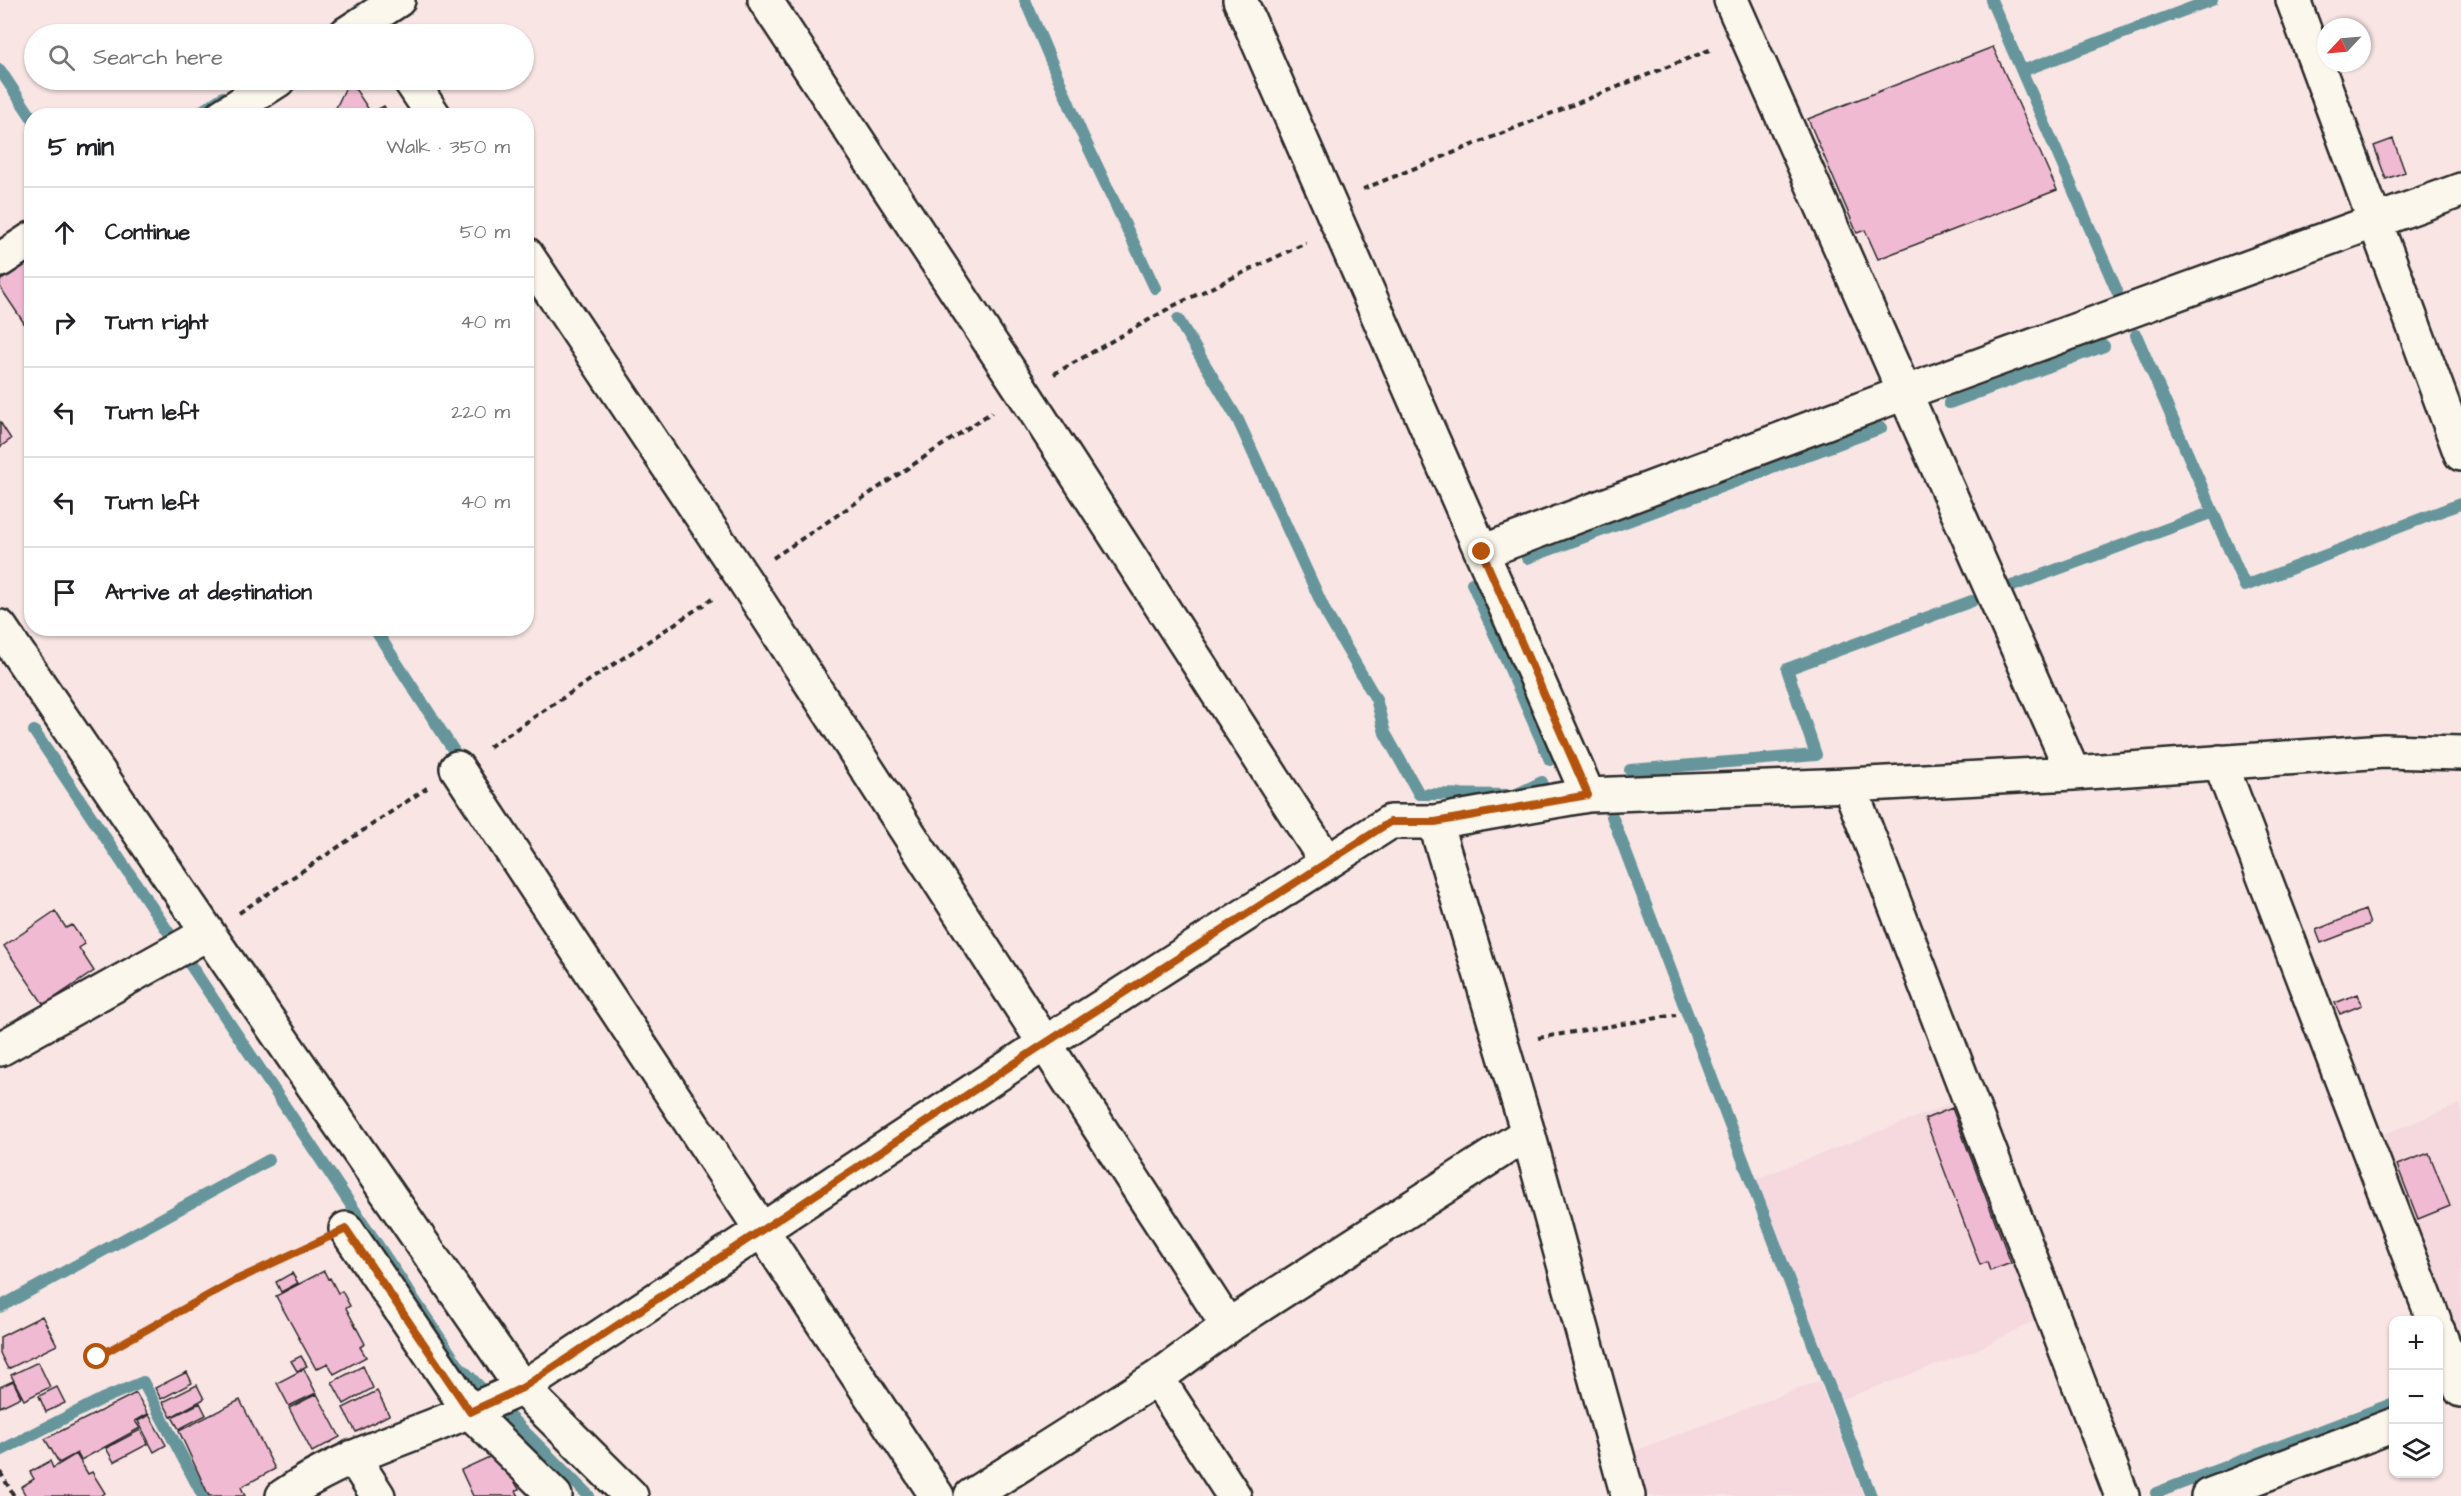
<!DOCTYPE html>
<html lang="en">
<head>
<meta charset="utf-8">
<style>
	body { margin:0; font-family:"Architects Daughter",sans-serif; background:#f2f2f2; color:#202124 }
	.controls { position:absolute; right:18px; bottom:18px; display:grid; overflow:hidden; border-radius:12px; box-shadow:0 2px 4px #0004 }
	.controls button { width:54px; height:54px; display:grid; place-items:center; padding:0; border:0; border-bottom:2px solid #e0e0e0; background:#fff; color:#202124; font:30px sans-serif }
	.compass { position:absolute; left:2317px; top:18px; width:54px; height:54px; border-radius:50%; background:#fff; box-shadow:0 2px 4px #0004; rotate:244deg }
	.stop { position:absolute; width:18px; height:18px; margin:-14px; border:4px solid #b45309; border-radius:50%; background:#fff }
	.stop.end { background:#b45309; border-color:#fff; box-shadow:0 2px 6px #0008 }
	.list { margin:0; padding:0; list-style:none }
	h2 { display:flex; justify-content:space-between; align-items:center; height:78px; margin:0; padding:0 24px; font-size:26px }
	h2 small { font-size:20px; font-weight:400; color:#757577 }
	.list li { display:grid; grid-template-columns:39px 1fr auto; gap:18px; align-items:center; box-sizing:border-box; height:90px; padding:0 24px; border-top:2px solid #e0e0e0 }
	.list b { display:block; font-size:22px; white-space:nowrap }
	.list em { font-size:20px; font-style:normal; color:#757577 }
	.icon { flex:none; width:33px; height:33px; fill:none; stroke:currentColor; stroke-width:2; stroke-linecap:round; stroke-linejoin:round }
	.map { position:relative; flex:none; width:2461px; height:1496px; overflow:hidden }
	.search { position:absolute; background:#fff; box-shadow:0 2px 4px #0004; left:24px; top:24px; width:510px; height:66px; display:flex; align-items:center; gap:15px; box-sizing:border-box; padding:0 21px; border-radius:33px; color:#757577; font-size:22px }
	.panel { position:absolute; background:#fff; box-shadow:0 2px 4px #0004; left:24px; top:108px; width:510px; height:528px; border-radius:24px }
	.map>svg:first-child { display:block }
	.built { fill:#f6d8df }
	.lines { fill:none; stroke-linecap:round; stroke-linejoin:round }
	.stream { stroke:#66969b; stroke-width:12 }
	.building { fill:#f0bad3; stroke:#2b2b2b; stroke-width:1.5 }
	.minor-casing { stroke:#2b2b2b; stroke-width:38 }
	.path { stroke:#2b2b2b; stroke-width:4; stroke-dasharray:6 4.5; stroke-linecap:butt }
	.minor { stroke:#fbf7ec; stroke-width:33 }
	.route { stroke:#b45309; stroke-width:8 }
</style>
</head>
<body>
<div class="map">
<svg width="2461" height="1496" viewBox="0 0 2461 1496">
	<rect width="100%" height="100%" fill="#f8e5e4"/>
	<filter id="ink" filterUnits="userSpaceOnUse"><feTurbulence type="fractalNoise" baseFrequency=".0167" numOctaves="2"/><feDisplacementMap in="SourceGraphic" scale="12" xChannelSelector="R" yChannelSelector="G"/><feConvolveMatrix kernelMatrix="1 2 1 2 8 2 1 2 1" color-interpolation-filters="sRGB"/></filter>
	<g filter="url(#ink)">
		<path class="built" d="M1953,1103L2036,1320L1974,1351L1840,1400L1756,1179Z
			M2461,1104V1342L2382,1135Z
			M1819,1381L1863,1496H1641L1629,1453Z"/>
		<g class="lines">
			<path class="stream" d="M1025,0L1082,134L1155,288
				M1991,0L2117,291
				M0,70L32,118
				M2022,71L2212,0
				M194,116L223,97
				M1178,319L1238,420L1326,613L1376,699L1385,733L1419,794L1515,795L1542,782
				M2136,335L2245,586L2460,504
				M1949,403L2104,346
				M1527,558L1881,428
				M1472,583L1550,760
				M2012,586L2213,512
				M374,628L454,751
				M34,731L458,1365L589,1496
				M1630,770L1816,755L1787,669L1972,601
				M1612,816L1871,1496
				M0,1307L269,1160
				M0,1451L102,1399L143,1382L203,1496
				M2156,1493L2394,1403"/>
		</g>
		<path class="building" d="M1993,47L2057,190L1878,259L1865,230L1857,233L1808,119Z
			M347,85L356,90L371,113L384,106L390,116H332Z
			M2393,139L2405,172L2386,179L2374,146Z
			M32,259V335L0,287V281Z
			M0,422L11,439L0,447Z
			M2365,910L2370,924L2321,943L2316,930Z
			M55,911L66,928L72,925L85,944L79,948L94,971L44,1005L4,946Z
			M2358,994L2362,1005L2340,1014L2335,1003Z
			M1952,1108L2011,1263L1990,1271L1987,1262L1980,1265L1925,1119Z
			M2429,1153L2450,1206L2418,1219L2397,1165Z
			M324,1271L328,1279L330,1278L338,1293L342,1291L350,1306L346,1308L365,1344L360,1347L366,1357L334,1374L328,1363L316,1369L276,1296Z
			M292,1273L298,1283L281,1292L276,1282Z
			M42,1316L57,1345L8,1369L0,1353V1337Z
			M301,1356L307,1366L297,1371L291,1361Z
			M38,1362L50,1387L24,1400L11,1375Z
			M363,1366L373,1388L344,1404L332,1382Z
			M304,1369L316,1393L289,1406L277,1383Z
			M187,1372L192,1383L161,1399L155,1388Z
			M13,1381L21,1397L0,1407V1387Z
			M197,1385L204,1399L171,1417L163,1402Z
			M57,1387L65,1403L46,1412L39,1396Z
			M377,1391L389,1415L356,1432L343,1408Z
			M136,1393L148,1414L135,1421L140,1428L81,1460L77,1453L59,1463L45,1439Z
			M317,1394L340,1437L312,1452L289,1408Z
			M240,1400L275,1469L241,1487L245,1496H209L179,1431Z
			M200,1403L206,1415L179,1429L172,1417Z
			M149,1415L166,1445L154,1452L138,1421Z
			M140,1430L148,1444L114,1462L106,1448Z
			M498,1453L519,1489L516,1491L519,1496H473L461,1470Z
			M76,1454L88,1474L92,1472L105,1493L101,1496H26L21,1487L34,1479L30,1472L50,1461L53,1468Z"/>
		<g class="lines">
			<defs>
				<path id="minor" d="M765,0L1023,392L1327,862
					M1240,0L1588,795
					M1731,0L2073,773
					M2293,0L2461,454
					M346,34L398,0
					M410,80L434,116
					M222,116L278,80
					M526,254L743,578L1228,1326
					M0,260L32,239
					M1482,552L1904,393L2461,190
					M0,627L208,933L522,1388L631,1496
					M2220,762L2434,1320
					M457,768L937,1496
					M1849,785L2122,1496
					M1435,822L1528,1133L1628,1496
					M0,1049L208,933
					M346,1229L470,1412L555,1496
					M2438,1331L2461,1390
					M1157,1378L1234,1496
					M353,1457L378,1496
					M283,1496C329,1464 381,1446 433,1426C463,1414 493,1401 522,1388L1044,1044L1390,822H1435L1588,795L1849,785L2073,773L2384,751L2461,753
					M971,1496L1157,1378L1228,1326L1528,1133
					M2208,1496L2394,1425"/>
			</defs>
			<use href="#minor" class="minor-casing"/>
			<path class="path" d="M1363,189L1712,49
				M1054,374L1175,305L1306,243
				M773,558L992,412
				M489,747L712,599
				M239,913L427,788
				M1538,1038L1676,1015
				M97,1357L234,1281L314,1244
				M0,1472L14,1496"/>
			<use href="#minor" class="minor"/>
		</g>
	</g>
	<g class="lines" filter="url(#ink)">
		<path class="route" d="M97,1357L234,1281L346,1229L470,1412L522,1388L1044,1044L1390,822H1435L1588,795L1482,552"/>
	</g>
</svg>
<div class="controls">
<button>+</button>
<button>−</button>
<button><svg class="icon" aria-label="layers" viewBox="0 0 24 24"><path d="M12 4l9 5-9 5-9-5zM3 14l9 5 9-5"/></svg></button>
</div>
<svg class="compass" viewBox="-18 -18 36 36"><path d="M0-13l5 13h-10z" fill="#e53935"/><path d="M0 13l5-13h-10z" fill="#757577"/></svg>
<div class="stop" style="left:97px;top:1357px"></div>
<div class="stop end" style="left:1482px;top:552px"></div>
<div class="search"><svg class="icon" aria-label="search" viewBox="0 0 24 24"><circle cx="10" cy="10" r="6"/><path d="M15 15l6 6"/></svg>Search here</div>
<section class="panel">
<h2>5 min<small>Walk · 350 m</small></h2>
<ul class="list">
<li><svg class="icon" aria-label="ahead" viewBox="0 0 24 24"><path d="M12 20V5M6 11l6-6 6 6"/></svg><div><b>Continue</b></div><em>50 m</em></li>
<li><svg class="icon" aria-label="right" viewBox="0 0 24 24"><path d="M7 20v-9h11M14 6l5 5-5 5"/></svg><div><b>Turn right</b></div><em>40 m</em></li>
<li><svg class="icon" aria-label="left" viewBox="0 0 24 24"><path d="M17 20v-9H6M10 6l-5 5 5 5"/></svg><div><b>Turn left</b></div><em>220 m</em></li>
<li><svg class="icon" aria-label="left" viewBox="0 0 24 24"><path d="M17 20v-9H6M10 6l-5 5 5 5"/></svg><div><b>Turn left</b></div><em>40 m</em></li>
<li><svg class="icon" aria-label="arrive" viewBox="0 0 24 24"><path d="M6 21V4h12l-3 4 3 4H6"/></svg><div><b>Arrive at destination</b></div></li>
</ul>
</section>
</div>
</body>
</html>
